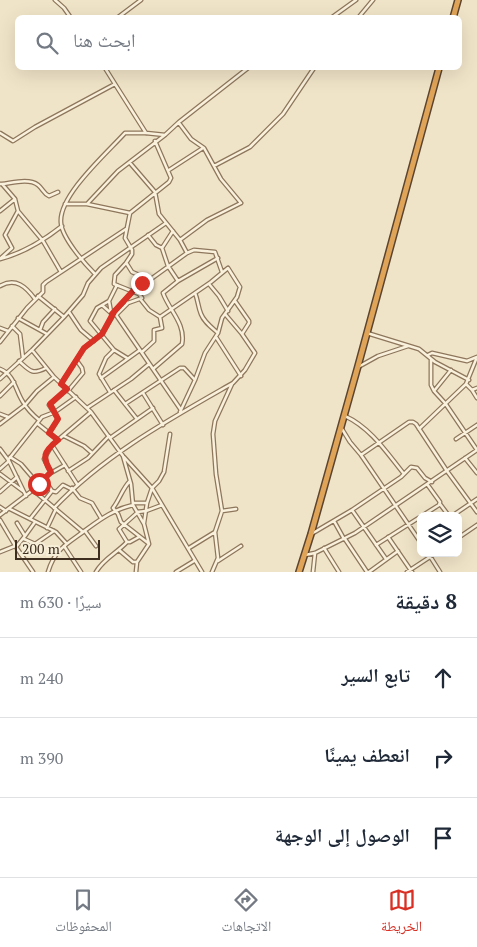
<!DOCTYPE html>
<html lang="ar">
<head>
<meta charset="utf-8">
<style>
	body { margin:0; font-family:"PT Serif","Noto Naskh Arabic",serif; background:#f2f2f3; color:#1f2937; direction:rtl }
	.controls { position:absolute; right:15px; bottom:15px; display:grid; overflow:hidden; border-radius:8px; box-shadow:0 5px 20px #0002 }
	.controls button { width:45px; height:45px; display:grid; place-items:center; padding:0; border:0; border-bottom:1px solid #e0e1e3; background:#fff; color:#1f2937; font:25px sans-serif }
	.scale { position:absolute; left:15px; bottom:12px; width:85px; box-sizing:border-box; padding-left:5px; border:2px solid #3d2e20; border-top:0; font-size:14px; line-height:18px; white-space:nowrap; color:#3d2e20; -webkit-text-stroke:4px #f7eed8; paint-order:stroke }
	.stop { position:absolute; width:15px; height:15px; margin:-11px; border:4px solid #d93025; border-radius:50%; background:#fff }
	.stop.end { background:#d93025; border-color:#fff; box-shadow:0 1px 5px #0008 }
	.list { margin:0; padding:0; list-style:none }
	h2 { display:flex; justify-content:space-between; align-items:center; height:65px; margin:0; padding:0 20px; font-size:21px }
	h2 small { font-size:16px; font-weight:400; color:#747a83 }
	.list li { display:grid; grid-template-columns:32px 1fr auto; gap:15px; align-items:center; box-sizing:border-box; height:80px; padding:0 20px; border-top:1px solid #e0e1e3 }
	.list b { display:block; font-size:19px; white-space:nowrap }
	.list em { font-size:16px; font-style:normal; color:#747a83 }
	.icon { flex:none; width:28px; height:28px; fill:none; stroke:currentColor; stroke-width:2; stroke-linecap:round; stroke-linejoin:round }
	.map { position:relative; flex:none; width:477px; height:572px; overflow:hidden; direction:ltr }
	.search { position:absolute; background:#fff; box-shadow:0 5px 20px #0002; left:15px; right:15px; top:15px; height:55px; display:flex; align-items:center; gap:12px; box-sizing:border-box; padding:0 18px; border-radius:8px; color:#747a83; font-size:19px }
	.sheet { height:305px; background:#fff }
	nav { display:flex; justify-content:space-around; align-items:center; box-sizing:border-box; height:70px; border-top:1px solid #e0e1e3; background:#fff; font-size:14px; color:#747a83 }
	nav a { display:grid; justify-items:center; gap:2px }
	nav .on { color:#d93025 }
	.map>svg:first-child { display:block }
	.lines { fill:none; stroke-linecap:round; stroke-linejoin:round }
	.street-casing { stroke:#8d765c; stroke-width:5 }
	.highway-casing { stroke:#5b4430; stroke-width:8 }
	.street { stroke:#faf1dc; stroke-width:2.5 }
	.highway { stroke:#e0a458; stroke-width:5 }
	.route { stroke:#d93025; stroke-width:6 }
</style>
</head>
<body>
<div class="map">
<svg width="477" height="572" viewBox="0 0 477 572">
	<rect width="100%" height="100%" fill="#f0e4c8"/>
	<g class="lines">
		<defs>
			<path id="street" d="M55,0L64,8L71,18
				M117,18L141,0
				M331,18L356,0
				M358,18L373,0
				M105,68L115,84
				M179,123L191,139L204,148L221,179L241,203L207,220L180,240
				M0,133L13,141L35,127L115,84L146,133
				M130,163L155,192L159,214L180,240L187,253
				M214,166L250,147L283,114L314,68
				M169,170L203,148
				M0,184H2L15,199L18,211L43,241L61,272
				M2,184C12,183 29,178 38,185C43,189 44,194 49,196L58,192
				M65,204H87L130,213
				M87,204L118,171L165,135L179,122L248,68
				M0,211L15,199
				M148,235L156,245L162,248L168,266L178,281L163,293C169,310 186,324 182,344L153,369
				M162,248L173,231
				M1,258L12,248L5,235L18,211
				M0,259C24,253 43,241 62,226
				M127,264L132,272L139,275L142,283
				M95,274C85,264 62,238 61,223C58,196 107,153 125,133H146L165,135
				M178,281L218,258
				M209,284L219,296L228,311
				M117,285L109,301L97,308L90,321L114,350L127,358
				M0,286C16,277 26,287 35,299
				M195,293C198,300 198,307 201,314C204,322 211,327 218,333
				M38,296L64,317
				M141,300L149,310L160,317
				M109,301L111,312
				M125,301L128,303L142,298L139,294L114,284L115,275L126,263L132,254V250L125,238L130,213L169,182L171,178L155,141
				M235,301L249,321V323L242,334
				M103,306L112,314L114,312L181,410
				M69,312L81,330L94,341
				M112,314L139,285L151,279L187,253L194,250L215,252L222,272
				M117,314L128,303
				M160,317L211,282L228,268L240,287L237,297L222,318L218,333L205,353L195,380L180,412
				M18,318L47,334
				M12,326L20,334L23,358
				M0,328L8,331
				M40,330L43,322L55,309
				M367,333L419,349L435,362L469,380
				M216,337L241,376
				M0,342L27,308L43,292V285L46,282L126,229
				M32,350L54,377L91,412L123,456L131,484L133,505L144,524L149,544L137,562L136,572
				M142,352L154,341V330L162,328L160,317
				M428,355L432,353L467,361L477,357
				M431,360V385L434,391
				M19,361C30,371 32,375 46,368
				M360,366L378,356L408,346
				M0,369C15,375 15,390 23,402C27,409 33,415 39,420
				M451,370L434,391L445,403L477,450
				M101,378L140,350
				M0,379L32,350L64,317L83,295L88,283L101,268L166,223
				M61,384L84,348L102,334L114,314
				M466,384L472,390L477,388
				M114,390L137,419
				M472,390L477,398
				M68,391L83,373L82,368L77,361
				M110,392L99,374L106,358L114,350
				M143,393L163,425
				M0,396L14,382
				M125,404L180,368H184L195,380
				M87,408L131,379L149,364
				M0,414L8,417
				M345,416C371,428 387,453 404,474
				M0,424L25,405L37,391L54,377
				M38,424L58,440
				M342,429L350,442L361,455
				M419,429L466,384L477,357
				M49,433L58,419L49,405L67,389
				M64,436L84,446L92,453
				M110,438L153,408
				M456,439L477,425
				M52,445L77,484
				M0,449L9,461L26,496
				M10,457L21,464L39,485
				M124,457L152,488L202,572
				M465,458L477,473
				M8,460L42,417L55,412L76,397
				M0,469L9,461
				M68,471L88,458L109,436
				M51,472L44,459L52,445L91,412
				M0,474L23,491
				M44,479L52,491
				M130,481C122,489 120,499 113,508L118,514L121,522L148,543
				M72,488L80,498L92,503L101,518
				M33,490L83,532
				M0,492L17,477
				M133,503H147
				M440,504L449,516
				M0,507L6,511
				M54,508C104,455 170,419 233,383L245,370L255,353L242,334L225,314
				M10,509L56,532L66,543
				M352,510L386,559
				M222,511L236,509
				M137,512L146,511L162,505
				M0,515L33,490L49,474L65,465
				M452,516L477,499
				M30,519L52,491L56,492L63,485L71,489
				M0,520L16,547L33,572
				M334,521L344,539
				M17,523L25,536
				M144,523L147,503L152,488L159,481L164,472L170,434
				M47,528L56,509
				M85,531L96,546
				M313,533L352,510L401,477L411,467L417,468L425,478L432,482
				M388,537L412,572
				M458,538L477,525
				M24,539L35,544L54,531
				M345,539L367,572
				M127,542L119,529L138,512
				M421,543L361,455L409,422H413L416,424L447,471L477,512
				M376,545L439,505L440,502L427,484
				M64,546L81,572
				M16,547L25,536L35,522
				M189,548L215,532
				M324,548L339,572
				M119,550L133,562H137
				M0,552L15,546
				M428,553L440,572
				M305,555L315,553L355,533L477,450
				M218,561L241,546
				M48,572C55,548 69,543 87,529C102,518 115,509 133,505
				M96,572C103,559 117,553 127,542H130L139,537
				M176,572L194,561
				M212,572L218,558L215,532L222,511L216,474L213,434L215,421L232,384
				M313,572L315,553
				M369,572L398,551
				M407,572L436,553"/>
			<path id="highway" d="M453,18L458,0
				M299,572L311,534L358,366L439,68"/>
		</defs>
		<use href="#street" class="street-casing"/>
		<use href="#highway" class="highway-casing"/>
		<use href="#street" class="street"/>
		<use href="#highway" class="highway"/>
	</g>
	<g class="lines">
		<path class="route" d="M39,484L51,472C42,457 43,452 58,440L49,433L58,419L50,404L67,389L61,384L84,348L102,334L114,312L112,314L133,291L142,283"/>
	</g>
</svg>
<div class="controls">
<button><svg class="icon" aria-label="layers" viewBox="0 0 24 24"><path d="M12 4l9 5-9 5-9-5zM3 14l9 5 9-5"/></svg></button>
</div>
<div class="scale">200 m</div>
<div class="stop" style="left:39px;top:484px"></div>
<div class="stop end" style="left:142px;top:283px"></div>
<div class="search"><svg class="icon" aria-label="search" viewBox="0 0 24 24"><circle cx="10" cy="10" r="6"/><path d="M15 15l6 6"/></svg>ابحث هنا</div>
</div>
<section class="sheet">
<h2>8 دقيقة<small>سيرًا · 630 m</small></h2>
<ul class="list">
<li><svg class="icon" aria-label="ahead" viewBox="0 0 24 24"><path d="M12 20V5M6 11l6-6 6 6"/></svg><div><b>تابع السير</b></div><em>240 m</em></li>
<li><svg class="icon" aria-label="right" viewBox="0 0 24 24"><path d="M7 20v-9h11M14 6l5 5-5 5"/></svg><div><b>انعطف يمينًا</b></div><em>390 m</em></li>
<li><svg class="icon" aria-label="arrive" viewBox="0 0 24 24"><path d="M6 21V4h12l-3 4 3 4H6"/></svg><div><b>الوصول إلى الوجهة</b></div></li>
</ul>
</section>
<nav>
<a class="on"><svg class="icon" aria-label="map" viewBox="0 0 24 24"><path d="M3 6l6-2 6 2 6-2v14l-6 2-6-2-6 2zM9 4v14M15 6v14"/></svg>الخريطة</a>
<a><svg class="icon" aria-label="directions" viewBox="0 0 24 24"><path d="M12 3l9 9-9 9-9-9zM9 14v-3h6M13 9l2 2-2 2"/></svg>الاتجاهات</a>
<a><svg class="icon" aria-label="saved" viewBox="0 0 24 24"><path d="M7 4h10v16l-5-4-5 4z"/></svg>المحفوظات</a>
</nav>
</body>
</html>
